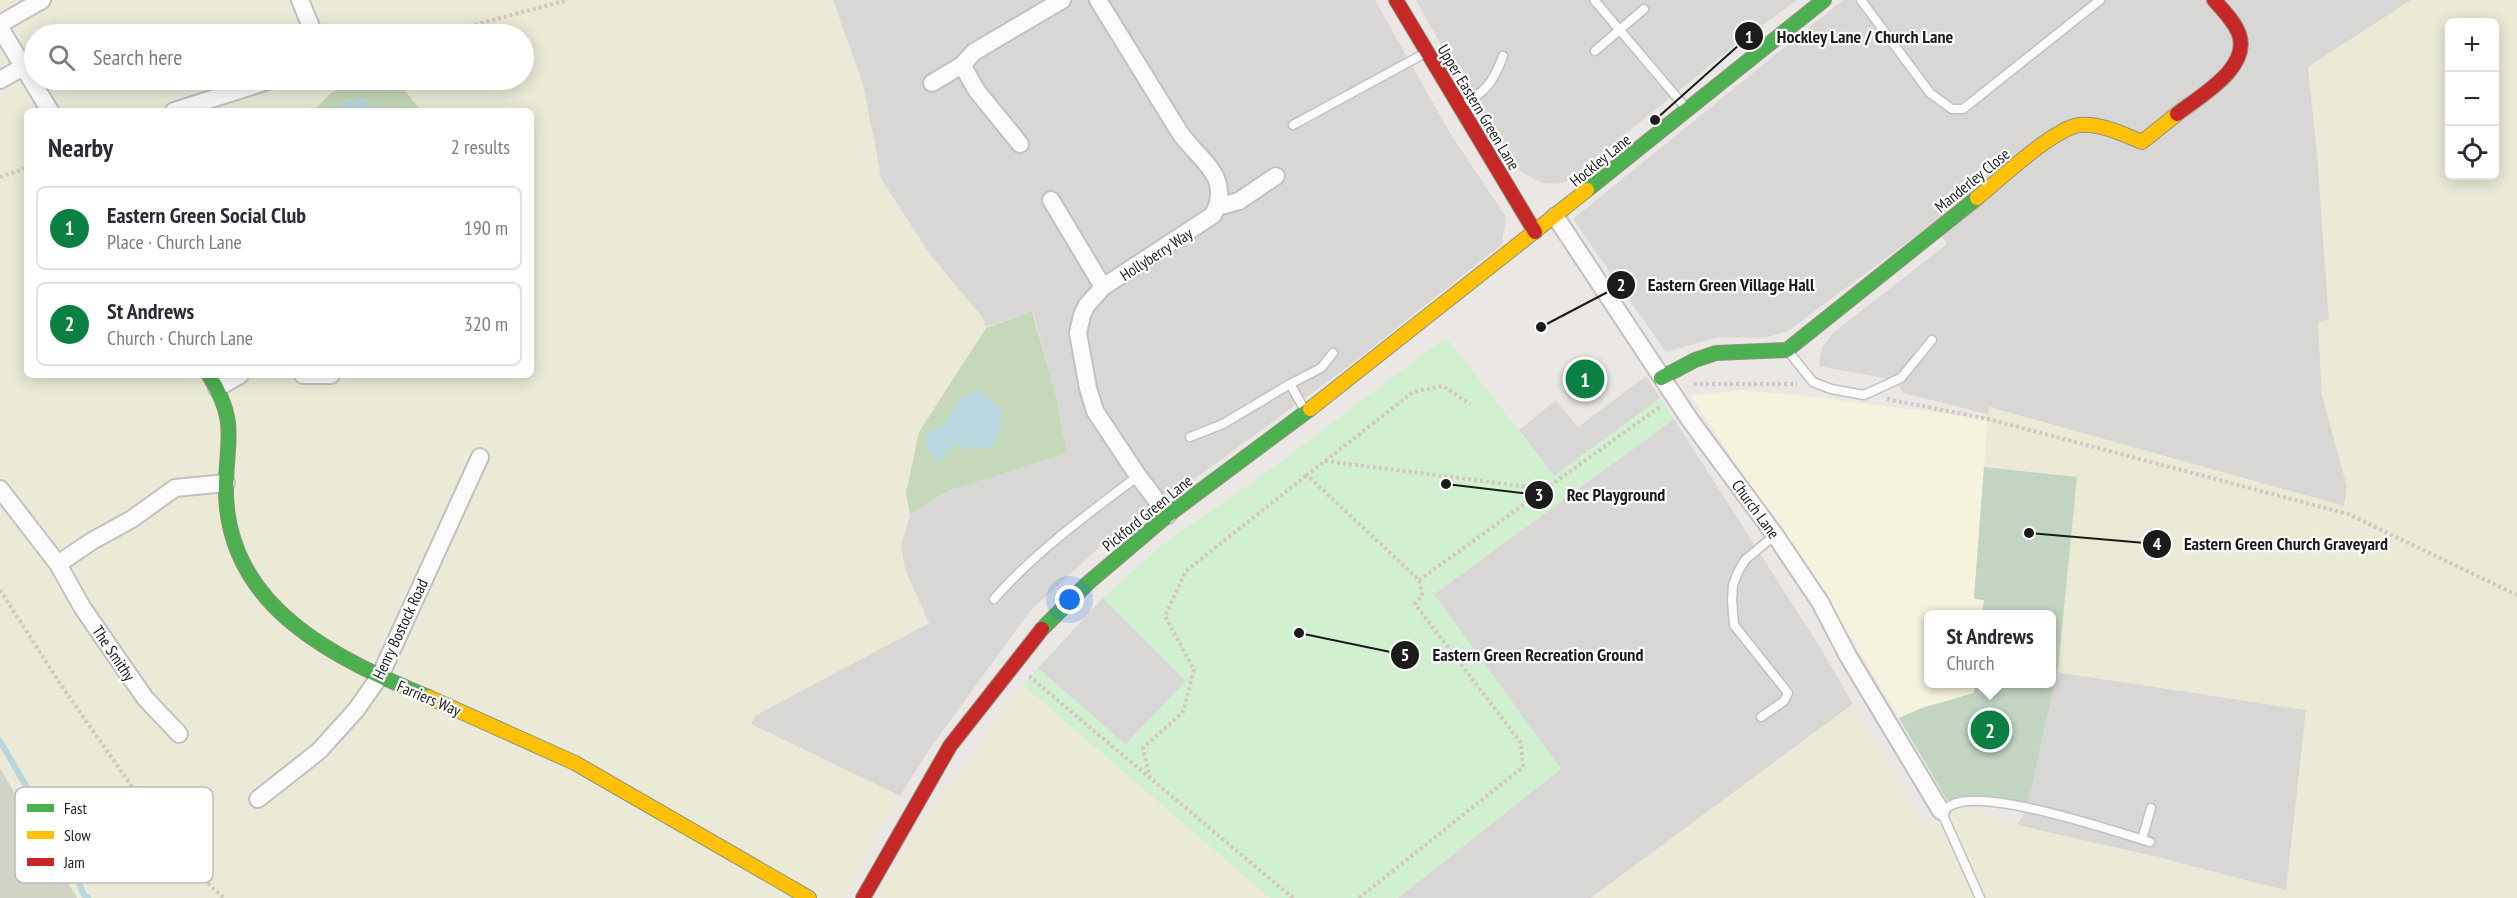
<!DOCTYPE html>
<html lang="en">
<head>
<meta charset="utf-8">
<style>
	body { margin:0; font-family:"PT Sans Narrow",sans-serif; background:#f2f2f3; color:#2b2b33 }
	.controls { position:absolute; right:18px; top:18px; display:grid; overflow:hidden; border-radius:9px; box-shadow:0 3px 15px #0003 }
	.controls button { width:54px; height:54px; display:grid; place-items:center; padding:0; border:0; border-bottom:2px solid #e1e1e2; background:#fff; color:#2b2b33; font:30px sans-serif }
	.you { position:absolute; left:1070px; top:600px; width:21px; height:21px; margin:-15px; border:4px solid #fff; border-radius:50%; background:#1a73e8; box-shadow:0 0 0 9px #1a73e833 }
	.badge { display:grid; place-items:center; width:39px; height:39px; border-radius:50%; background:#0b8043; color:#fff; font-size:20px; font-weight:700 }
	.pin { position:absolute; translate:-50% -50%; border:3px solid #fff; box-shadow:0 2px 6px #0006 }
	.popup { position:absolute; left:1924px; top:610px; width:132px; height:78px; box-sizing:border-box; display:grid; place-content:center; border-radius:9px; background:#fff; filter:drop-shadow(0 2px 4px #0005); font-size:20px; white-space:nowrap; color:#7c7c81 }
	.popup b { font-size:22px; color:#2b2b33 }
	.popup::after { content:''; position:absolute; left:50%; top:100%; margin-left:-12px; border:12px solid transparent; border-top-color:#fff }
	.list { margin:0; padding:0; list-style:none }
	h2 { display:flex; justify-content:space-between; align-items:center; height:78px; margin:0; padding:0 24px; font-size:26px }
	h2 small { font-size:20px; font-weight:400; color:#7c7c81 }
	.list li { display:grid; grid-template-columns:39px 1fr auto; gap:18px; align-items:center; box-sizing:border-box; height:84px; margin:0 12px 12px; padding:0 12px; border:2px solid #e1e1e2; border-radius:9px }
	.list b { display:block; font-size:22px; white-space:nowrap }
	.list p { margin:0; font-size:20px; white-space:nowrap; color:#7c7c81 }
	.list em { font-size:20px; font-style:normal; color:#7c7c81 }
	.icon { flex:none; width:33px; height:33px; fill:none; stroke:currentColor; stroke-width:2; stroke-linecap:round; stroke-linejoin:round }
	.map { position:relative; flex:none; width:2517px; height:898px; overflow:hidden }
	.search { position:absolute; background:#fff; box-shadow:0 3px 15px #0003; left:24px; top:24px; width:510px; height:66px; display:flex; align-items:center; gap:15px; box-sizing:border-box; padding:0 21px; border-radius:33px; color:#7c7c81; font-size:22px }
	.panel { position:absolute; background:#fff; box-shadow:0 3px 15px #0003; left:24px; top:108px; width:510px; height:270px; border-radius:9px }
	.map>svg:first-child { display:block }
	.residential { fill:#d9d7d5 }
	.education { fill:#f5f3dd }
	.construction { fill:#d3d2c6 }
	.farmland { fill:#eaead7; fill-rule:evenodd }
	.forest { fill:#c5d8b9 }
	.cemetery { fill:#c2d4c2 }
	.park { fill:#d1f0d0 }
	.parking { fill:#d8d7d5 }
	.water { fill:#b8d6dd }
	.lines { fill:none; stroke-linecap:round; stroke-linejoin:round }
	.stream { stroke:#b8d6dd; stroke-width:6 }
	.lane-casing { stroke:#c2c1c0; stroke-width:11 }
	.street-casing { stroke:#c2c1c0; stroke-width:20 }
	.fast-casing { stroke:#92927d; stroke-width:16 }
	.slow-casing { stroke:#92927d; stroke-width:16 }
	.jam-casing { stroke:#92927d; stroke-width:16 }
	.path { stroke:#d5c6c4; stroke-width:4; stroke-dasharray:3 3; stroke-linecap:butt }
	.lane { stroke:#fcfbfb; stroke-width:8 }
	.street { stroke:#fcfbfb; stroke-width:16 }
	.fast { stroke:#4caf50; stroke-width:14 }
	.slow { stroke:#ffc107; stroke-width:14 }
	.jam { stroke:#c62828; stroke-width:14 }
	.labels { text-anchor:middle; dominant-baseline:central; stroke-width:4.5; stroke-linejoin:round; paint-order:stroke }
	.street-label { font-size:16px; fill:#1b1b1b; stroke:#fff }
	.key { fill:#fff; stroke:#bbb; stroke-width:1.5 }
	.key-label { font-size:16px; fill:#1b1b1b }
	.leader { fill:none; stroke:#1b1b1b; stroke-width:2 }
	.callout-dot { fill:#1b1b1b; stroke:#fff; stroke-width:2 }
	.mark-label { font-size:18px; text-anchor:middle; font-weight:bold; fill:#fff }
	.callout-label { font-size:18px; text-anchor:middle; font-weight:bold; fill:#1b1b1b; stroke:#fff; stroke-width:4.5; stroke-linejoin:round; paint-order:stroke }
</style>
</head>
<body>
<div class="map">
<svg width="2517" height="898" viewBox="0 0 2517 898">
	<rect width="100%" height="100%" fill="#eae7e4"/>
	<path class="residential" d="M833,0H1375L1450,133L1506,217L1502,244L1354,362L1203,473L1117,531L1030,611L928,751L900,796L750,724L756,715L929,623L905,570L901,545L910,515L948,491L1067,452L1056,396L1033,311L986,328L981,316L931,256L881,179L874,138Z
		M1416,0H1797L1734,46L1566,182L1555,184L1541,183L1519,170L1449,59Z
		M1843,0H2411L2308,68L2317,151L2329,321L2318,322L2322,395L2347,486L2344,506L1989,407L1988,414L1903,393L1897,383L1884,378L1819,366L1822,348L1833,333L1947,244L1933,223L1788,331L1764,338L1718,337L1666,352L1573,219Z
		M1674,419L1823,652L1853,704L1591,898H1398L1560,769L1433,595Z
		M1103,598L1186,681L1125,745L1038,668Z
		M2057,672L2306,710L2287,891L2158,857L2017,825L2027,808Z"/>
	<path class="education" d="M1745,390L1816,397L1988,419L1974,598L1984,600L1982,614H1928V684H1975L1974,693L1922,708L1899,718L1852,639L1690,395Z"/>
	<path class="construction" d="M0,768L77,898H0Z"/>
	<path class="farmland" d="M0,0H833L863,84L881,179L931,256L981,316L986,327L1032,311L1056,396L1067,453L948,491L910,515L906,495L901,545L905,570L929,623L756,715L751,724L900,796L843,898H77L0,768ZM34,34H524V80H34ZM27,111H531V375H27Z
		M2411,0H2517V898H1591L1853,704L1925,825L1964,806L2017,825L2286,890L2306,710L2057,672L2077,477L1984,467L1988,414L1989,407L2344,506L2347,486L2322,395L2318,322L2329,320L2317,151L2308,67ZM2450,22H2494V176H2450Z
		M1023,685L1270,898H877L924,820Z"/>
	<path class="forest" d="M352,80H391L403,88L421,111H313L331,93Z
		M1032,311L1056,396L1067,453L948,491L910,515L906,493L919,432L986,328Z"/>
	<path class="cemetery" d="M1984,467L2077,477L2058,668L2027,808L1981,799L1947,800L1899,718L1922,708L1974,693L1975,684H2052V614H1982L1984,600L1974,599Z"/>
	<path class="park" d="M1446,337L1554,476L1660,398L1674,419L1434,594L1561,769L1398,898H1270L1023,685L1038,668L1126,745L1186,681L1103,598L1162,545L1277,465Z"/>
	<path class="parking" d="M1646,376L1660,398L1554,476L1519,430L1556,400L1578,427Z"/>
	<path class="water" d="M361,97L376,111H334L346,101Z
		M978,390L1001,408V425L993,447L972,450L957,444L940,460L930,454L924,438L936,427L946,424C953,408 960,393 978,390Z"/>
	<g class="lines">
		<path class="stream" d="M0,741L69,860L84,895L88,898"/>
		<defs>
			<path id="lane" d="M1861,0L1930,93L1952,109H1963L2100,0
				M1595,1L1686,108
				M1595,51L1644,9
				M1460,106C1486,92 1493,83 1503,56
				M1293,125L1427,52
				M1788,351L1813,382L1831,389L1864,395L1901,378L1932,340
				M1290,384L1321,368L1333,353
				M1190,437L1223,424L1290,384L1306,412
				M994,599C1036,551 1088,514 1138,476
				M1761,717L1784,701L1788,693L1734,625L1732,600L1733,585L1738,572L1745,560L1775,535
				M2142,839L2151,808
				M1980,898L1941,811C1946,809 1951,804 1957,803C1993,791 2111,830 2150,842"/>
			<path id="street" d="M300,0L314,34
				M1098,0L1180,133C1200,161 1233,177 1213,215L1103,287L1087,305L1082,315L1078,333L1088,388L1095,411L1138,476L1168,515
				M0,24L42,0
				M0,28L50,111
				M962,65L977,91L1020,144
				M0,80L23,67
				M932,83L962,65L974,52L1062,0
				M174,111L271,80
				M1051,200L1103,287
				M1217,207L1239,201L1276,176
				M1555,216L1690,420L1775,535L1820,602L1848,656L1941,811
				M303,375H331
				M217,388L240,375
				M0,489L58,564L82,607L145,698L179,734
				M58,564L92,541L132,519L175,488L226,483
				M258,799L319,751L356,710L380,676L480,457"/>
			<path id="fast" d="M1587,190L1824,0
				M209,375C240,425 225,441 226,494C229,609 337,659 428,697
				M1661,378L1695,360L1716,353L1787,350L1977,198
				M1042,629L1088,583L1168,515L1310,409"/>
			<path id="slow" d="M1977,198C1999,180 2053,129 2079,125C2100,123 2123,134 2142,142L2177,114
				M1310,409L1587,190
				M428,697L575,763L809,898"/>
			<path id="jam" d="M1396,0L1535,232
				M2177,114C2200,96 2251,68 2239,34C2234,21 2223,10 2214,0
				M863,898L950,746L1042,629"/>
		</defs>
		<use href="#lane" class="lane-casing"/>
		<use href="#street" class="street-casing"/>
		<use href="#fast" class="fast-casing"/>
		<use href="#slow" class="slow-casing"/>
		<use href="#jam" class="jam-casing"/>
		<path class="path" d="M440,34L568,0
			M0,177L27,168
			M1694,384H1797
			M1887,399L1988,419L2348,514L2517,595
			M1325,461L1413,392L1443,386L1470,404
			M1540,493L1661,406
			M0,590L61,685L144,804L195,872L224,898
			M1029,676L1150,778
			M1293,898L1150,778L1143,748L1183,712L1194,670L1165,616L1186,571L1307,475
			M1359,898L1523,767L1521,743L1415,604L1422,595L1419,580L1307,475L1325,461L1538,488L1540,493L1419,580"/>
		<use href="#lane" class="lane"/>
		<use href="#street" class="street"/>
		<use href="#fast" class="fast"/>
		<use href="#slow" class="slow"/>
		<use href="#jam" class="jam"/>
	</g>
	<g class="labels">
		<g class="street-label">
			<text transform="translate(1479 107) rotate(59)">Upper Eastern Green Lane</text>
			<text transform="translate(1600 160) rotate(-39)">Hockley Lane</text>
			<text transform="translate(1972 180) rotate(-39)">Manderley Close</text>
			<text transform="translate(1156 254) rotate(-33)">Hollyberry Way</text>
			<text transform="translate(1756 509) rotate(54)">Church Lane</text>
			<text transform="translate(1147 513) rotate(-39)">Pickford Green Lane</text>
			<text transform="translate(400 629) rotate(-65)">Henry Bostock Road</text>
			<text transform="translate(114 653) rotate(56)">The Smithy</text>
			<text transform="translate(429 698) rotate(23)">Farriers Way</text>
		</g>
	</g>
	<rect x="15" y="787" width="198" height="96" rx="9" class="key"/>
	<rect x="27" y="804" width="27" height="8" fill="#4caf50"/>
	<rect x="27" y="831" width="27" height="8" fill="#ffc107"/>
	<rect x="27" y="858" width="27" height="8" fill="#c62828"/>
	<g class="key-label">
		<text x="64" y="814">Fast</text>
		<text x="64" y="841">Slow</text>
		<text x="64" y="868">Jam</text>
	</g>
	<path class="leader" d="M1655 120L1749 36M1541 327L1621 285M1446 484L1539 495M2029 533L2157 544M1299 633L1405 655"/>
	<g class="callout-dot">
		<circle cx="1655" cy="120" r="6"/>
		<circle cx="1541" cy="327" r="6"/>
		<circle cx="1446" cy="484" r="6"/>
		<circle cx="2029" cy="533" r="6"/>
		<circle cx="1299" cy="633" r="6"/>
		<circle cx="1749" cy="36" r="15"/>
		<circle cx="1621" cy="285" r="15"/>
		<circle cx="1539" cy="495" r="15"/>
		<circle cx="2157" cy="544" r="15"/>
		<circle cx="1405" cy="655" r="15"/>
	</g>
	<g class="mark-label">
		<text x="1749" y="43">1</text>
		<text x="1621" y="291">2</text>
		<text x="1539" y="501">3</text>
		<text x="2157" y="550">4</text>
		<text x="1405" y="661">5</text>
	</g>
	<g class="callout-label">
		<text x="1865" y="43">Hockley Lane / Church Lane</text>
		<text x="1731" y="291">Eastern Green Village Hall</text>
		<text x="1616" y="501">Rec Playground</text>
		<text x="2286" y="550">Eastern Green Church Graveyard</text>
		<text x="1538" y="661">Eastern Green Recreation Ground</text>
	</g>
</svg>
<div class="controls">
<button>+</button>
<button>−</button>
<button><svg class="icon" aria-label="locate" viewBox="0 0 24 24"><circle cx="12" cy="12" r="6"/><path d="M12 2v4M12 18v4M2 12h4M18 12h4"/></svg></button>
</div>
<div class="you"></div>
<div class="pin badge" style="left:1585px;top:379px">1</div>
<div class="pin badge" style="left:1990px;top:730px">2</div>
<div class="popup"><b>St Andrews</b>Church</div>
<div class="search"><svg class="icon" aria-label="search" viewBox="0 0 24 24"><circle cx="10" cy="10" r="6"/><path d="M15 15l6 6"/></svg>Search here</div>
<section class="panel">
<h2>Nearby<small>2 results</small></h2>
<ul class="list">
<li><span class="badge">1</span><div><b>Eastern Green Social Club</b><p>Place · Church Lane</p></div><em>190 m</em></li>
<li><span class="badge">2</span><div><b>St Andrews</b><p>Church · Church Lane</p></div><em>320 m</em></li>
</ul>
</section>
</div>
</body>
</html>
